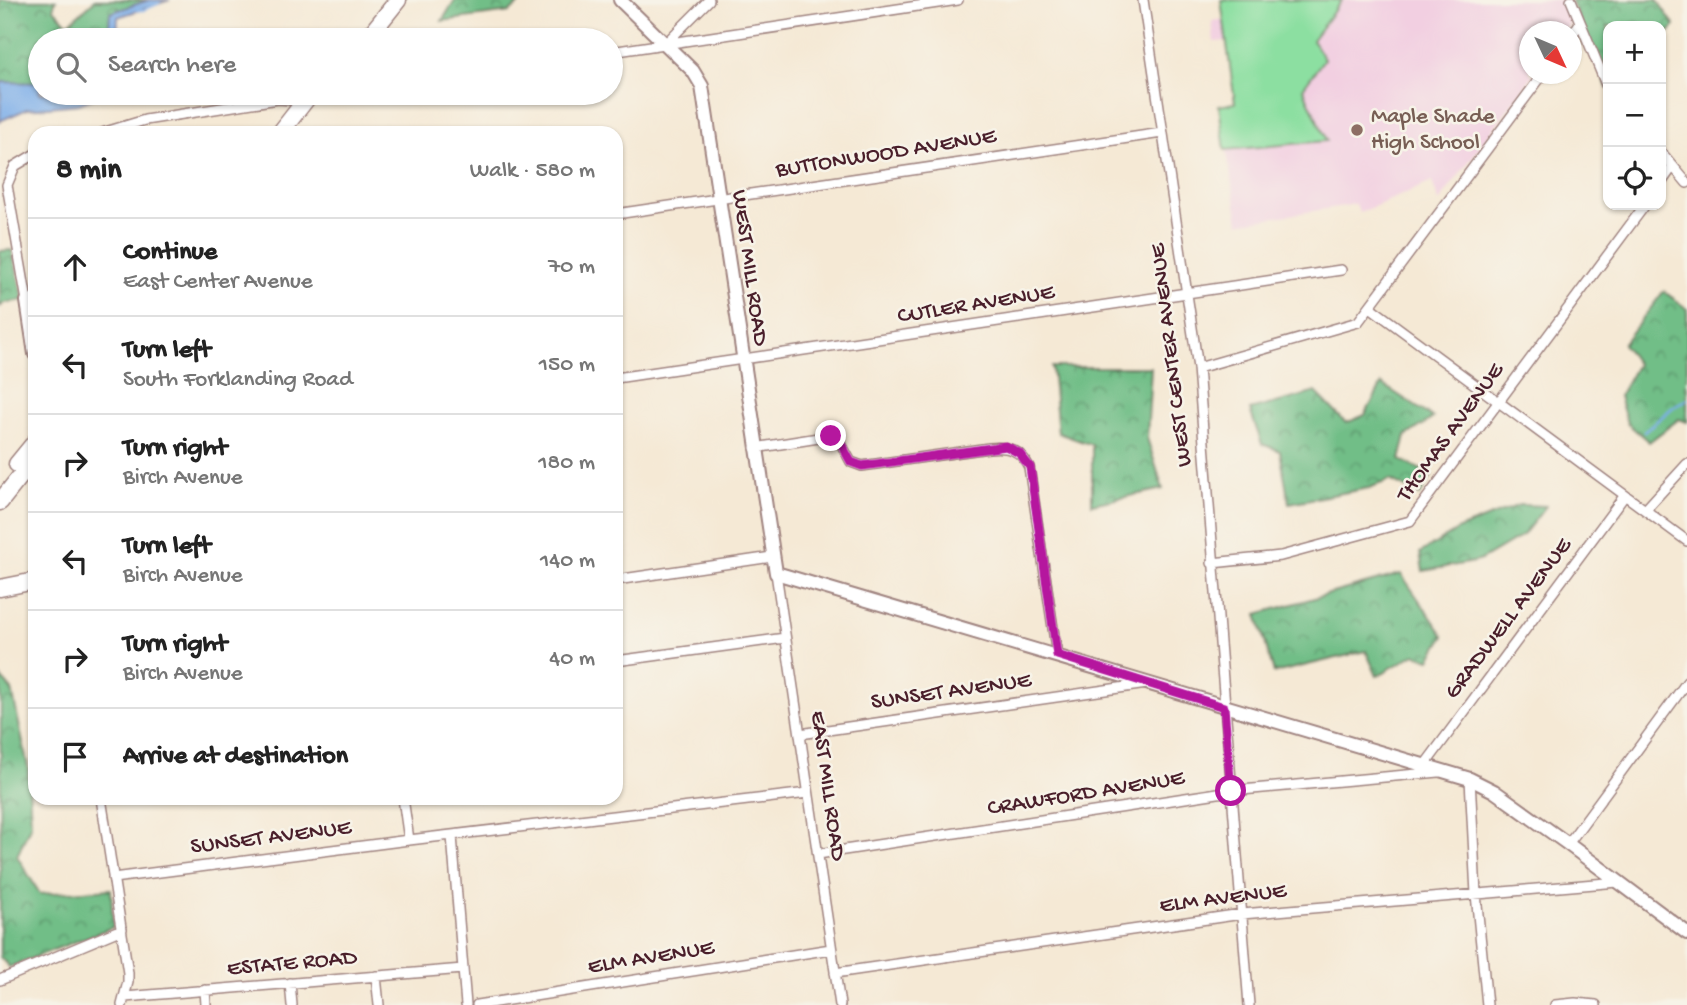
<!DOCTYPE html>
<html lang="en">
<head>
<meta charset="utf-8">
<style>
	body { margin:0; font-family:"Gochi Hand",sans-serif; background:#f2f2f2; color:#222 }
	.controls { position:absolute; right:21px; top:21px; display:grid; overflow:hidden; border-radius:14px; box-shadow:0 2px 5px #0004 }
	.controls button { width:63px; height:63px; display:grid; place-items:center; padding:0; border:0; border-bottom:2px solid #e0e0e0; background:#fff; color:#222; font:35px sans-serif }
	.compass { position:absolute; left:1519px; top:21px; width:63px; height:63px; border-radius:50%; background:#fff; box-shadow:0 2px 5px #0004; rotate:134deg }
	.stop { position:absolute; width:21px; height:21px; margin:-16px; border:5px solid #b5179e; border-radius:50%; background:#fff }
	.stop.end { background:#b5179e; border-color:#fff; box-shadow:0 2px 7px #0008 }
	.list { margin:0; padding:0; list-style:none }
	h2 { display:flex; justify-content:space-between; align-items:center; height:91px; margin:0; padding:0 28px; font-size:30px }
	h2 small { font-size:23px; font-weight:400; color:#767676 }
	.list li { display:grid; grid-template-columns:46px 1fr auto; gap:21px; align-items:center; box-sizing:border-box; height:98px; padding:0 28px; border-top:2px solid #e0e0e0 }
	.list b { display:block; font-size:26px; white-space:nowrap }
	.list p { margin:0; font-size:23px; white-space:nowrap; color:#767676 }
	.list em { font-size:23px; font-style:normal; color:#767676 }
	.icon { flex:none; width:38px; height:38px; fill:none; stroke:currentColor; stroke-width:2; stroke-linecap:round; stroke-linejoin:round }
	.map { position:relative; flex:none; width:1687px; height:1005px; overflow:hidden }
	.search { position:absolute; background:#fff; box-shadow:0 2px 5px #0004; left:28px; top:28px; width:595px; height:77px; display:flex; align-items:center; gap:18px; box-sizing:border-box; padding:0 24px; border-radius:38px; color:#767676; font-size:26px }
	.panel { position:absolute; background:#fff; box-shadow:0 2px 5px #0004; left:28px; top:126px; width:595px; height:679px; border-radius:21px }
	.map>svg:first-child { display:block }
	.built { fill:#f2cfe1 }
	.forest { fill:url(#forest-crowns); stroke:#5e6e59; stroke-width:2 }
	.park { fill:#8cdfa1; stroke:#6b7f66; stroke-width:2 }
	.water { fill:#7daee9; stroke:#64668a; stroke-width:2 }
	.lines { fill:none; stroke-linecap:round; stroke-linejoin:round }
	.stream { stroke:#7daee9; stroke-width:2.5 }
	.street-casing { stroke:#a08480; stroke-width:12 }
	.secondary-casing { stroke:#a08480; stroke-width:16 }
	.highway-casing { stroke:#a08480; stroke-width:19 }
	.street { stroke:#fff; stroke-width:9 }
	.secondary { stroke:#fff; stroke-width:12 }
	.highway { stroke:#fff; stroke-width:16 }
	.route { stroke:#b5179e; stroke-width:9 }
	.education-dot { fill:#8d6e63; stroke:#f7f3e8; stroke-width:2.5 }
	.labels { text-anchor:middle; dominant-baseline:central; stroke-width:5; stroke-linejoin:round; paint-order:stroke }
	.education-label { font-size:23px; fill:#785e54; stroke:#f7f3e8; text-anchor:start }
	.street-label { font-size:23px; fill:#4a1f2b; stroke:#f7f3e8 }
</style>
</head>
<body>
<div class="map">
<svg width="1687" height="1005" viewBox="0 0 1687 1005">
	<defs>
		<pattern id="forest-crowns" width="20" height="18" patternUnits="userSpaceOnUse" patternTransform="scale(1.75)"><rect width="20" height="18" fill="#71be87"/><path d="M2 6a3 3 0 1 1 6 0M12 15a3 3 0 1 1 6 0" fill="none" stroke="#5f9a6f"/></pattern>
	</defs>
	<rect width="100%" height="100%" fill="#f7f3e8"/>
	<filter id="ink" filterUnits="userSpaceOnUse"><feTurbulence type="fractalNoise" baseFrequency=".0143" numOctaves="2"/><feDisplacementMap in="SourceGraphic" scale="14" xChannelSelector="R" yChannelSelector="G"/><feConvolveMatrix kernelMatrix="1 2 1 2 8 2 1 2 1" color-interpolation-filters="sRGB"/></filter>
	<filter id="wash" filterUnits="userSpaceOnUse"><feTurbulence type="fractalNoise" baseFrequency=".00686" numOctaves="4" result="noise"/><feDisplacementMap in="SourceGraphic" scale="28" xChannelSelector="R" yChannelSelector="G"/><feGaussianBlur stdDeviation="1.57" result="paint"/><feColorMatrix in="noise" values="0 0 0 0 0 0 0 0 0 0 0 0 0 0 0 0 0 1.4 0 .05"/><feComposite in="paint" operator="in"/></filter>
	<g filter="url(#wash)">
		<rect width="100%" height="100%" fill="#f5e9d5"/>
		<path class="built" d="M1222,0H1565L1572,19L1565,31L1530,32V74H1534L1439,202L1432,182L1359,213L1356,204L1239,223L1219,107L1236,104L1227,41L1214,42L1212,21L1225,19Z"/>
		<path class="forest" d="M0,0H56L53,8L68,24L95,0H149L110,13L108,40H40V83H0Z
			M455,0H523L510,12L442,21Z
			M1571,0H1657L1675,26L1661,40V26H1608V89Z
			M12,250L24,300L4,303L0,307V251Z
			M1664,291L1687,309V422L1679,419L1649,442L1627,423L1619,396L1637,364L1623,344Z
			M1052,367H1151L1147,438L1163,489L1092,504V445L1058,433Z
			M1382,384L1433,418L1406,436L1400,460L1432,475L1420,495L1390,480L1369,488L1289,503L1280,451L1262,444L1250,410L1316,392L1346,423L1365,415Z
			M1519,505L1546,506L1523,535L1479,561L1423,571L1420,553L1459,529Z
			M1401,574L1444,636L1430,659L1415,654L1377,676L1366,651L1274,673L1257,614Z
			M1,678L12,690L28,767L31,824L17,856L40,894L111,889L113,927L9,967L0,957Z"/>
		<path class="park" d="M1221,0H1342L1312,40L1324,59L1303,88L1327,141L1225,150L1219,106L1235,103Z"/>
		<path class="water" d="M149,0H170L118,17L117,40H108L110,13Z
			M1,82L40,83V93H106L79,104L27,109L0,121Z"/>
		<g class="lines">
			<path class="stream" d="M136,10H144L159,3
				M1644,432L1672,408L1687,399"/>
		</g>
	</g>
	<g filter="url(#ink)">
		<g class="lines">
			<defs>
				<path id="street" d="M1143,0L1198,368L1249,1005
					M1571,0L1608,89
					M1572,35L1580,23
					M666,43L709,0
					M611,52L958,0
					M102,133L145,120L278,99L292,100L302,105
					M1661,152L1687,183
					M1661,183L1673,166
					M616,214L1162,133
					M27,301L7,185L15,166L35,154
					M1370,307L1687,541
					M1198,368L1358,322L1543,74
					M616,378L1341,270
					M755,448L831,436L839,440L851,462L862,466L989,448C1008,446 1020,449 1029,467L1057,655
					M1645,510L1687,464
					M1212,563L1281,556L1410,521L1645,205
					M776,573L840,1005
					M616,580L772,557
					M616,661L785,638
					M800,734L1147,684
					M1424,766L1625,495
					M1470,779L1476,894L1487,1005
					M101,798L128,973V982L122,1005
					M403,798L409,840
					M452,836L466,1005
					M1568,844L1687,682
					M818,854L1231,791L1439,772
					M113,878L409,840L808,793
					M835,973L1242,914L1618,882
					M376,976L379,1005
					M0,980L122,929
					M290,983L292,1005
					M205,990L206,1005
					M125,997L463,969
					M477,1005L831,949
					M1555,1005L1575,1003L1596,1005"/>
				<path id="secondary" d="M620,0L693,71L702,86L776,573L1470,779L1494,791L1568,844L1687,933
					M35,300L27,301L35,354"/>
				<path id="highway" d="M366,40L398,0
					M280,133L311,93
					M17,464L35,442
					M0,502L35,458
					M0,588L35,581"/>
			</defs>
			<use href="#street" class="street-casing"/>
			<use href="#secondary" class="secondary-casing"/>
			<use href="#highway" class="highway-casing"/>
			<use href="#street" class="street"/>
			<use href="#secondary" class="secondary"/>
			<use href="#highway" class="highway"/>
		</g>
	</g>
	<g class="lines" filter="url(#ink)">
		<path class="route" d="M831,436L839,440L851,462L862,466L1006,446L1019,453L1030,467L1057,655L1224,707L1231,791"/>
	</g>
	<circle class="education-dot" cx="1357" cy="130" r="7"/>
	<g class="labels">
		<g class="education-label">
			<text x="1371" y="117">Maple Shade<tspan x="1371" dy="26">High School</tspan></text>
		</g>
		<g class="street-label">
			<text transform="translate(886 154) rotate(-9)">BUTTONWOOD AVENUE</text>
			<text transform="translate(749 268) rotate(82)">WEST MILL ROAD</text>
			<text transform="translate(976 305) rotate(-9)">CUTLER AVENUE</text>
			<text transform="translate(1172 355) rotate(-97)">WEST CENTER AVENUE</text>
			<text transform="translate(1451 433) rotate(-54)">THOMAS AVENUE</text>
			<text transform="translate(1509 619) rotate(-53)">GRADWELL AVENUE</text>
			<text transform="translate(951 692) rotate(-8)">SUNSET AVENUE</text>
			<text transform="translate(827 786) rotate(82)">EAST MILL ROAD</text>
			<text transform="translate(1086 794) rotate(-9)">CRAWFORD AVENUE</text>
			<text transform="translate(271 838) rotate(-7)">SUNSET AVENUE</text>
			<text transform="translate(1223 899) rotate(-7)">ELM AVENUE</text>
			<text transform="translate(651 958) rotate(-9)">ELM AVENUE</text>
			<text transform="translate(292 964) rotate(-5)">ESTATE ROAD</text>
		</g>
	</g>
</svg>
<div class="controls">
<button>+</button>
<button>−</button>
<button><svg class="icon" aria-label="locate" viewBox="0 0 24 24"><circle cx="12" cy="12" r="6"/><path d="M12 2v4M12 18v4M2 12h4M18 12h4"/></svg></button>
</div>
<svg class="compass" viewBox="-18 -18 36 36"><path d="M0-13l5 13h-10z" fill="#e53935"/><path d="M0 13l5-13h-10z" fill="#767676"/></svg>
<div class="stop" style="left:1231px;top:791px"></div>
<div class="stop end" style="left:831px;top:436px"></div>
<div class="search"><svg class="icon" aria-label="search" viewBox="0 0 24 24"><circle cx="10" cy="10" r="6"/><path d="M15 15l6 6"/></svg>Search here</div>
<section class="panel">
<h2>8 min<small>Walk · 580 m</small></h2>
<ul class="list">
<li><svg class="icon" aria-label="ahead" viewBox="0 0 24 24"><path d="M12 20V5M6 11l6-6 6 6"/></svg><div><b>Continue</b><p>East Center Avenue</p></div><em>70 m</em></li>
<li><svg class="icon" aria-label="left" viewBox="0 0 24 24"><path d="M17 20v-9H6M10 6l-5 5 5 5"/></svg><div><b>Turn left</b><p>South Forklanding Road</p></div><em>150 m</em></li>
<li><svg class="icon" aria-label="right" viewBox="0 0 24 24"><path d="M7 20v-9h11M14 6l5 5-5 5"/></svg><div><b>Turn right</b><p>Birch Avenue</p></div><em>180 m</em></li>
<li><svg class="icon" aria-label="left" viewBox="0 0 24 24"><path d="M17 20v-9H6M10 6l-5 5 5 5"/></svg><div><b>Turn left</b><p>Birch Avenue</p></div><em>140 m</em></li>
<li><svg class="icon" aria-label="right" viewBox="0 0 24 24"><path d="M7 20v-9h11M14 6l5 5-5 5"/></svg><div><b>Turn right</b><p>Birch Avenue</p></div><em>40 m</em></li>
<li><svg class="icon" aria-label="arrive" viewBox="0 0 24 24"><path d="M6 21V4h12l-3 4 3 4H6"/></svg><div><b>Arrive at destination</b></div></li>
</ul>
</section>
</div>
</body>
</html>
